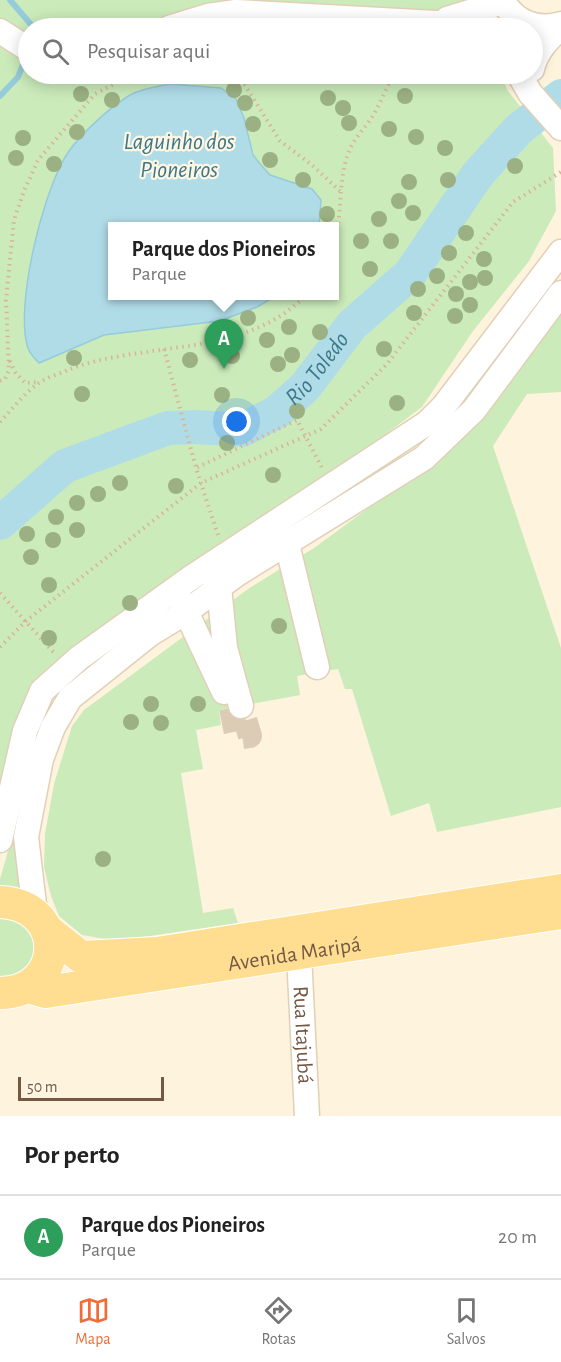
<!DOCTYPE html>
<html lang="pt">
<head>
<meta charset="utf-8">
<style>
	body { margin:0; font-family:"Alegreya Sans",sans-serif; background:#f6f6f6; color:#222 }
	.scale { position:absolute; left:18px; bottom:15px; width:146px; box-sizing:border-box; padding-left:6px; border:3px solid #745844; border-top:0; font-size:16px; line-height:21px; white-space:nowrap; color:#745844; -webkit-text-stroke:4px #fff6e4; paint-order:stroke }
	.you { position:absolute; left:237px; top:422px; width:21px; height:21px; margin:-15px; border:4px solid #fff; border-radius:50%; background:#1a73e8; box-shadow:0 0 0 9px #1a73e833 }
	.badge { display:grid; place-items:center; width:39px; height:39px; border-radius:50%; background:#f16d38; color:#fff; font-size:20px; font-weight:700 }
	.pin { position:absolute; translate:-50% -50px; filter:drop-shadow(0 2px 3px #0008) }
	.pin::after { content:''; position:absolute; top:32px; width:21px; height:18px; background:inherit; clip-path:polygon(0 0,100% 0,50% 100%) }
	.popup { position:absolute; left:108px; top:222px; width:231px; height:78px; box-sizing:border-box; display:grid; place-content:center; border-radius:0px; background:#fff; filter:drop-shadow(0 2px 4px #0005); font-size:20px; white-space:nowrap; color:#767676 }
	.popup b { font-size:22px; color:#222 }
	.popup::after { content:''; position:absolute; left:50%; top:100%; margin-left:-12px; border:12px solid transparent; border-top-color:#fff }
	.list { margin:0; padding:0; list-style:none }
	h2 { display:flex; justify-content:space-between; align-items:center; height:78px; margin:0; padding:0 24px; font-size:26px }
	h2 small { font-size:20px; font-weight:400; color:#767676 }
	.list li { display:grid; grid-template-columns:39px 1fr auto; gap:18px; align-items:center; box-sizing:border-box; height:84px; padding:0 24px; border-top:2px solid #e0e0e0 }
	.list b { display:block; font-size:22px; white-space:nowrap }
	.list p { margin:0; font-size:20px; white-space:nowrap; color:#767676 }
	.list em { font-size:20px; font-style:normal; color:#767676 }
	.icon { flex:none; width:33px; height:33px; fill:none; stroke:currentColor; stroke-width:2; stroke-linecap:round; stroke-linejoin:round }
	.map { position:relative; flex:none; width:561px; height:1116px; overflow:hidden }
	.search { position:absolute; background:#fff; box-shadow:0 3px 15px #0003; left:18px; right:18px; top:18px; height:66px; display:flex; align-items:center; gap:15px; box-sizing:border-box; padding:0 21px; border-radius:33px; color:#767676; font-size:22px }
	.sheet { height:162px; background:#fff }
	nav { display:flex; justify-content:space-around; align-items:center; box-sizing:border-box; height:84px; border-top:2px solid #e0e0e0; background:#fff; font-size:16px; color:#767676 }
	nav a { display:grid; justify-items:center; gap:3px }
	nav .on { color:#f16d38 }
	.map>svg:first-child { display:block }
	.green { fill:#cbebbb; fill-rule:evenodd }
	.water { fill:#b0dce8; stroke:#96cbda; stroke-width:1.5 }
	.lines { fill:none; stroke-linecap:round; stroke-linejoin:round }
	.stream { stroke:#96cbda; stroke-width:6 }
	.river { stroke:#b0dce8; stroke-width:34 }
	.minor-tunnel { stroke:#dcccb6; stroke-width:24; stroke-dasharray:24 12; stroke-linecap:butt }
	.minor-casing { stroke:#e2cfb8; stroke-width:27 }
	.major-casing { stroke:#fff; stroke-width:34 }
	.path { stroke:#d9b496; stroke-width:4; stroke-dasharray:1.5 4.5; stroke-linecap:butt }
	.minor { stroke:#fff; stroke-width:24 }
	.major { stroke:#ffde92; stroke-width:32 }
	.tree { fill:#9bb183 }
	.labels { text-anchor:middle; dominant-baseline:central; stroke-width:4.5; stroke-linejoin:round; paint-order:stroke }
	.street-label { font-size:22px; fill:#745844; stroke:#fff6e4 }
	.water-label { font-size:24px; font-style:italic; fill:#3c788a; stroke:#fff6e4 }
</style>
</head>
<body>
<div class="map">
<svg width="561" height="1116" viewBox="0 0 561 1116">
	<rect width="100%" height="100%" fill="#fef3dc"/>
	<path class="green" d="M0,0H463L456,9L462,28H28V74H500L508,91L553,148L556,211L529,261L473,331L422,407L359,454L206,553L42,677L0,804ZM113,226H335V296H113Z
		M561,310V392L527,394L493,446L561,648V807L437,832L429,803L391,816L352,689H345L338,669L297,676L300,695L219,710L221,725L196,730L203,769L181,773L203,913L233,908L238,923L116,941L82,935L59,916L51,896L44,867L45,834L54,784L72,726L84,710L248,589L314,548L449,449Z
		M13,834L18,835L25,894L0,889V879Z
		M0,910L24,916L38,946C28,970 26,973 0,978Z"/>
	<path class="water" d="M169,84L221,88L236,99L244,118L253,155L261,165L270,175L312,189L321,200L319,226H113V296H276L257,307L219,321L104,335L39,363C35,359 30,354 28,348C14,307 44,186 69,151C84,131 109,108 130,95C140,89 157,87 169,84Z"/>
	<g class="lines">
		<path class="stream" d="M10,0L34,28
			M0,96L18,77L28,52"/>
		<path class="river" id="s1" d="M0,523L65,466L168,428L198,427L242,430L277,412L305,387L352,325L410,274L478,174L519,129L561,96"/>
		<path class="minor-tunnel" d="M231,708L237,738L250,736L241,706"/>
		<defs>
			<g id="minor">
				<path d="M502,0C515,22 536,31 561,24"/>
				<path d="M447,19L496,4"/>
				<path d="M169,28L208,16L236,12L436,23L492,28"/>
				<path d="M0,31L28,49"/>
				<path d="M532,69C536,51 548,39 561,27"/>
				<path d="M519,74L530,93L561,128"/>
				<path d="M287,544L317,667"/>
				<path d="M212,575L219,587L225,648L241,706"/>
				<path d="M180,599L224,692"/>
				<path d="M0,840L25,731L42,691L79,658L192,577L427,423L444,406L561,252"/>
				<path d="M35,913L26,837L41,759L53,727L70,698L150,634L186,612L237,574L424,458L474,410L561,293"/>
				<path id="s2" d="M299,954L307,1116"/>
			</g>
			<g id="major">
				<path d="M0,902C68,905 66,992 0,993"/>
				<path d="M47,930L81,957L157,953L561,890"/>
				<path id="s3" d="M28,987L46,992L561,913"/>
			</g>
		</defs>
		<use href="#minor" class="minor-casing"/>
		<use href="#major" class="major-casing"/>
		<path class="path" d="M238,74L280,141L312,165L340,191
			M335,241C343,210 337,173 352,145C359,132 370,123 376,110C383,98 387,84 396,74
			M164,349L196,468
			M10,361L15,372L25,383L38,382
			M0,381L5,379L9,370L6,300L14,220L24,191L38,160L95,94L133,74
			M0,422C13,409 24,393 39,383C47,377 59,374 68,370C144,340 243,359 305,296
			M218,535L196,468L297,420L322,468
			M0,593L55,654
			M0,647L26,621L201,483L321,429L387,364L513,202L561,172"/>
		<use href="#minor" class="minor"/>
		<use href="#major" class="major"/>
	</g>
	<g class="tree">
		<circle cx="234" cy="90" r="8"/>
		<circle cx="81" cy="94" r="8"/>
		<circle cx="405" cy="96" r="8"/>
		<circle cx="328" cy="98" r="8"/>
		<circle cx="112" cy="100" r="8"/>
		<circle cx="245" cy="103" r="8"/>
		<circle cx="343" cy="108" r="8"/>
		<circle cx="349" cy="123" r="8"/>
		<circle cx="253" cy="124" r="8"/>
		<circle cx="389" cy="129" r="8"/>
		<circle cx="77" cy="132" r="8"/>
		<circle cx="416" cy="137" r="8"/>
		<circle cx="23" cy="138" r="8"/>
		<circle cx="445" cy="148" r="8"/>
		<circle cx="16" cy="158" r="8"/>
		<circle cx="270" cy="160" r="8"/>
		<circle cx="54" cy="164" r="8"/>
		<circle cx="515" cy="166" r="8"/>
		<circle cx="303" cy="180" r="8"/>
		<circle cx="448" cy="180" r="8"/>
		<circle cx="409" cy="182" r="8"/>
		<circle cx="399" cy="201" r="8"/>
		<circle cx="413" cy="213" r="8"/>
		<circle cx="327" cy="214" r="8"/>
		<circle cx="379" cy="219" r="8"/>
		<circle cx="466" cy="233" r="8"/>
		<circle cx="361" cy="241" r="8"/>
		<circle cx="391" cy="241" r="8"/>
		<circle cx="449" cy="253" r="8"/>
		<circle cx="484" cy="259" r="8"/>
		<circle cx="370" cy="269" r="8"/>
		<circle cx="437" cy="276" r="8"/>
		<circle cx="485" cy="278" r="8"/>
		<circle cx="470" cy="282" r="8"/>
		<circle cx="418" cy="289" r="8"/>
		<circle cx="456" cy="294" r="8"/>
		<circle cx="470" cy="305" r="8"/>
		<circle cx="414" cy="313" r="8"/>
		<circle cx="455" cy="316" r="8"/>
		<circle cx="248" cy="318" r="8"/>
		<circle cx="289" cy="327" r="8"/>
		<circle cx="320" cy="332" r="8"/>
		<circle cx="267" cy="340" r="8"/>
		<circle cx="384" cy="349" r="8"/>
		<circle cx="292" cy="355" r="8"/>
		<circle cx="232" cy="356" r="8"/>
		<circle cx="74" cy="358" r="8"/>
		<circle cx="190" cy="360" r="8"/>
		<circle cx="278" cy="364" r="8"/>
		<circle cx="82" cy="394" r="8"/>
		<circle cx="222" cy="395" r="8"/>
		<circle cx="397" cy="403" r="8"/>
		<circle cx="297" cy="411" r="8"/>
		<circle cx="227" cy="443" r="8"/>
		<circle cx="273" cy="475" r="8"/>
		<circle cx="120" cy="483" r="8"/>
		<circle cx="176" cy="486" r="8"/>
		<circle cx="98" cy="494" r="8"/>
		<circle cx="77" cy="503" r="8"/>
		<circle cx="56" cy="517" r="8"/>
		<circle cx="77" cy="530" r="8"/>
		<circle cx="27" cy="534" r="8"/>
		<circle cx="53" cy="540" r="8"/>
		<circle cx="31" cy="557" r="8"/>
		<circle cx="49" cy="585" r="8"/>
		<circle cx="130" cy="603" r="8"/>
		<circle cx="279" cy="626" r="8"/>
		<circle cx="49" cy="638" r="8"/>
		<circle cx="151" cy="704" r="8"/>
		<circle cx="198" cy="704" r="8"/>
		<circle cx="131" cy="722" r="8"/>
		<circle cx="161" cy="723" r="8"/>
		<circle cx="103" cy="859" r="8"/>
	</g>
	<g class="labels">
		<g class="street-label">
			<text stroke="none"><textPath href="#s3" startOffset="270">Avenida Maripá</textPath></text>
			<text stroke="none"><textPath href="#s2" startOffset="81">Rua Itajubá</textPath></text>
		</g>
		<g class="water-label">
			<text x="179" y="142">Laguinho dos<tspan x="179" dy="28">Pioneiros</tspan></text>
			<text stroke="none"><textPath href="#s1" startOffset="369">Rio Toledo</textPath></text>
		</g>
	</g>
</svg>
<div class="scale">50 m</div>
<div class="you"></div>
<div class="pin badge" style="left:224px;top:369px;background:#2e9e5b">A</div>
<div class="popup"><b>Parque dos Pioneiros</b>Parque</div>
<div class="search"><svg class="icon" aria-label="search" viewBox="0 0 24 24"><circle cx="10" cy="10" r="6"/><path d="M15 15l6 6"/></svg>Pesquisar aqui</div>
</div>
<section class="sheet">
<h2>Por perto<small></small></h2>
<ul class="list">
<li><span class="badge" style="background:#2e9e5b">A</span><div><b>Parque dos Pioneiros</b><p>Parque</p></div><em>20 m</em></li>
</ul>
</section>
<nav>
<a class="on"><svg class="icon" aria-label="map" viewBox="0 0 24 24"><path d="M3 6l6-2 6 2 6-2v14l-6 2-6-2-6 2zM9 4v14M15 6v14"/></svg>Mapa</a>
<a><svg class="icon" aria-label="directions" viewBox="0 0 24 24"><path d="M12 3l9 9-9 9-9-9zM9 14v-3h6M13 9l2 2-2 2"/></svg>Rotas</a>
<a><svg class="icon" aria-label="saved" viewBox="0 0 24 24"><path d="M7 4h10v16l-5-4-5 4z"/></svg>Salvos</a>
</nav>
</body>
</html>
